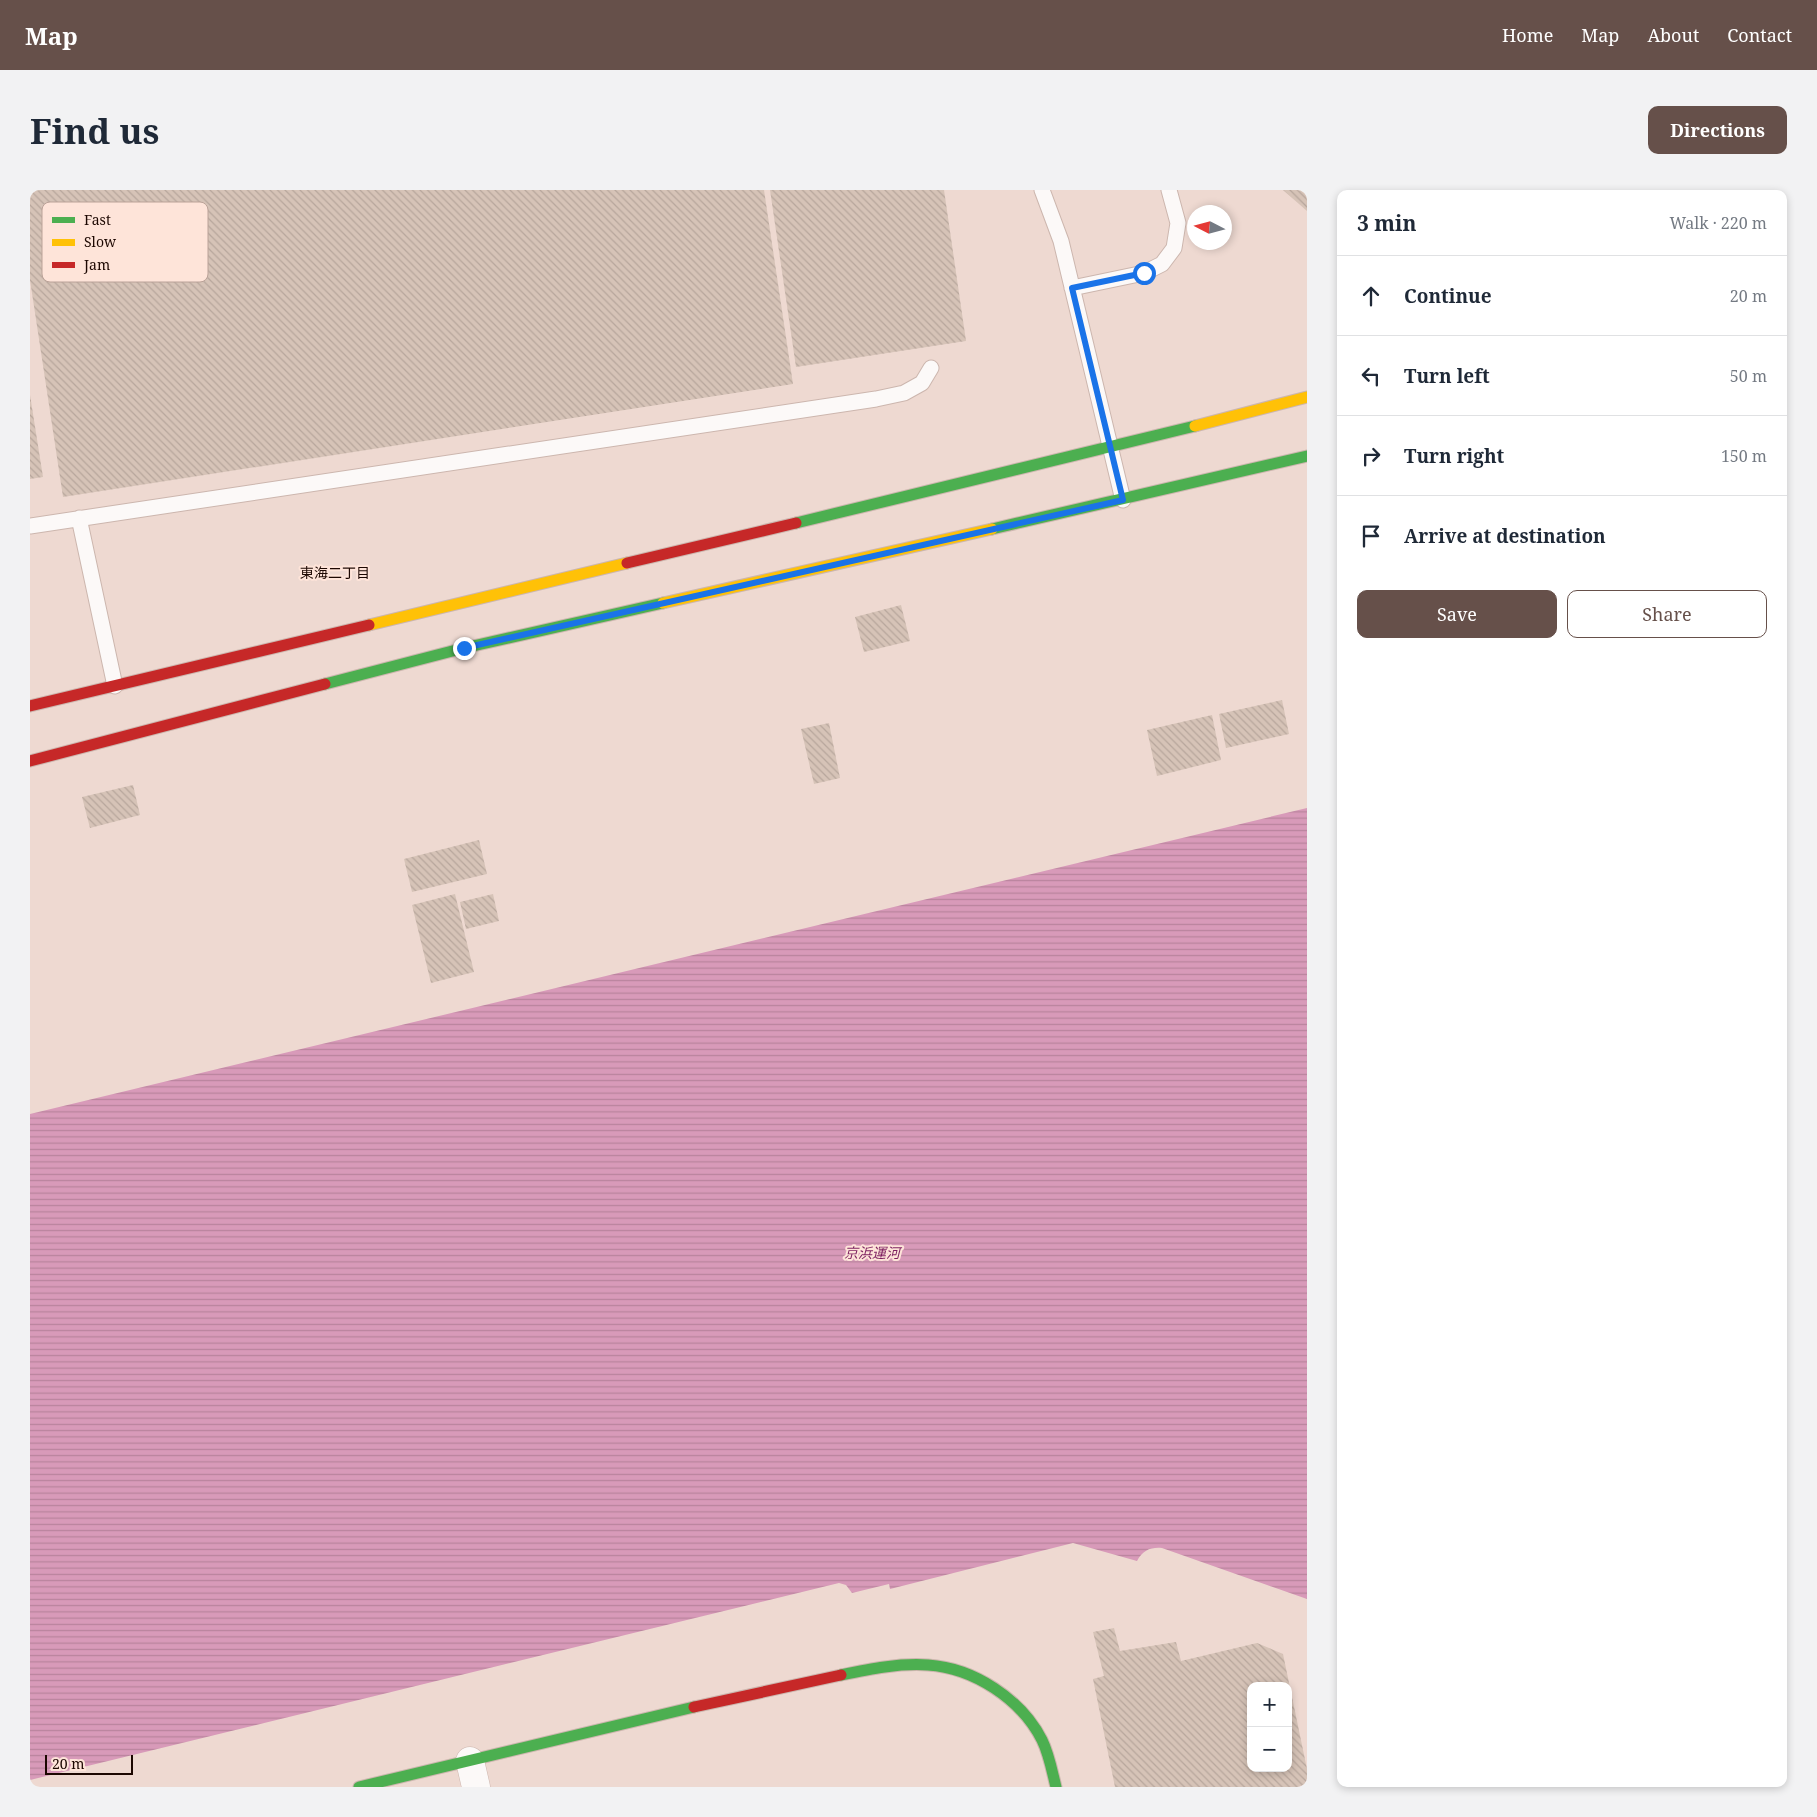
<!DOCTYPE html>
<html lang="en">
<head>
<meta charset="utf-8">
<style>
	body { margin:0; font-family:"Noto Serif","Noto Sans JP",serif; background:#f2f2f3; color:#1f2937 }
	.controls { position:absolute; right:15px; bottom:15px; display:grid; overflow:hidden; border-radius:10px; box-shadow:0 2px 8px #0003 }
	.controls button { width:45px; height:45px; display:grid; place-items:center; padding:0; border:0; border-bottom:1px solid #e0e1e3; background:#fff; color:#1f2937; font:25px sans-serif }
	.compass { position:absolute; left:1157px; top:15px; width:45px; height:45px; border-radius:50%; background:#fff; box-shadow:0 2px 8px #0003; rotate:276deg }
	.scale { position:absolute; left:15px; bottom:12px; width:88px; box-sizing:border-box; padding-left:5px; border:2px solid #1c0701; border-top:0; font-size:14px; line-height:18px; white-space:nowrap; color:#1c0701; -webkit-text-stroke:4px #fee4d9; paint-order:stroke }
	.stop { position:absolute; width:15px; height:15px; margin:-11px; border:4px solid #1a73e8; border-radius:50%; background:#fff }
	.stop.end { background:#1a73e8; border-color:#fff; box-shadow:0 1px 5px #0008 }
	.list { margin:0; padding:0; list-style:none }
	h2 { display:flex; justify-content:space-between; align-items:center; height:65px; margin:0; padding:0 20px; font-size:21px }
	h2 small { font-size:16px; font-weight:400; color:#747a83 }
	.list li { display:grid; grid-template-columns:32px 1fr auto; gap:15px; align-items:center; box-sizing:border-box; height:80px; padding:0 20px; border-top:1px solid #e0e1e3 }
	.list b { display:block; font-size:19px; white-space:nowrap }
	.list em { font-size:16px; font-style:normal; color:#747a83 }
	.actions { display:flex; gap:10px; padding:15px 20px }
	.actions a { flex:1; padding:11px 0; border:1px solid #66504a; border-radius:10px; text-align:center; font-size:18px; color:#66504a }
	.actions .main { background:#66504a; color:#fff }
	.icon { flex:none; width:28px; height:28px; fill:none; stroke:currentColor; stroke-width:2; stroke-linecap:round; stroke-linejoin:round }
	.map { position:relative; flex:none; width:1277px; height:1597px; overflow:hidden; border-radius:10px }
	header { display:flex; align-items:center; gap:30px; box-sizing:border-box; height:70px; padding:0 25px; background:#66504a; color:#fff }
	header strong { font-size:24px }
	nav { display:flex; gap:28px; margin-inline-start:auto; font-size:18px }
	.intro { display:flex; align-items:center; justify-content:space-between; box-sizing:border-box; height:120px; padding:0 30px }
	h1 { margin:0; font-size:35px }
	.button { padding:12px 22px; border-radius:10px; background:#66504a; color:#fff; font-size:18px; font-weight:700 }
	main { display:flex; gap:30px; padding:0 30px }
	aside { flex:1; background:#fff; border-radius:10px; box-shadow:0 2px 8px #0003 }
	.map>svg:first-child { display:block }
	.water { fill:url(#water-rules) }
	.building { fill:url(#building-back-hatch); fill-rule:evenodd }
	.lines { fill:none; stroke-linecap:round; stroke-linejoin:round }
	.lane-casing { stroke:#ccb6ae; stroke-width:17 }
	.street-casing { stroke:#ccb6ae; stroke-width:29 }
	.fast-casing { stroke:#ccb6ae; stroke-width:13 }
	.slow-casing { stroke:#ccb6ae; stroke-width:13 }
	.jam-casing { stroke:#ccb6ae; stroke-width:13 }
	.lane { stroke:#fcf9f8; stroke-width:15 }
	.street { stroke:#fcf9f8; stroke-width:28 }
	.fast { stroke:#4caf50; stroke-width:11 }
	.slow { stroke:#ffc107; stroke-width:11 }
	.jam { stroke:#c62828; stroke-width:11 }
	.route { stroke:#1a73e8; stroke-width:6 }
	.labels { text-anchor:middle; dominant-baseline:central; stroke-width:4; stroke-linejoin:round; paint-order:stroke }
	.neighbourhood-label { font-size:14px; fill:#1c0701; stroke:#fee4d9 }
	.water-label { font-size:14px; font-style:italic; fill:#7c1e5f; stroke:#fee4d9 }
	.key { fill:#fee4d9; stroke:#baa298; stroke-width:1 }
	.key-label { font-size:14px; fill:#1c0701 }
</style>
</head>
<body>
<header>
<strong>Map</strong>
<nav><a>Home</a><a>Map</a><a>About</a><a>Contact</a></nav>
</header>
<div class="intro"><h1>Find us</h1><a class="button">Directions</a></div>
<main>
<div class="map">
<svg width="1277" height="1597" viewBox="0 0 1277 1597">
	<defs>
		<pattern id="water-rules" width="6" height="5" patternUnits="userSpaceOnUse" patternTransform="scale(1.25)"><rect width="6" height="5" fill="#d89ab9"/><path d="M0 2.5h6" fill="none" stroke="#b9839d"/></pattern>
		<pattern id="building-back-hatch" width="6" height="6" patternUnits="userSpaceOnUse" patternTransform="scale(1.25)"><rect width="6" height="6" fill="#d6c3b7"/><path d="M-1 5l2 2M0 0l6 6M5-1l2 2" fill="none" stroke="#b7a69c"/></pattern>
	</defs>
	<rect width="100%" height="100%" fill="#eed9d1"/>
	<path class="water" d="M1277,618V1409L1132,1358C1121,1357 1113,1360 1107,1371L1043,1353L860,1399L859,1394L822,1403L816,1395L809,1393L0,1590V924Z"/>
	<path class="building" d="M0,0H734L763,194L33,307L0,90Z
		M740,0H914L936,151L766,177Z
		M1253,0H1277V21Z
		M0,205L13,287L0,289Z
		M871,415L880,451L834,462L825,427Z
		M1252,510L1259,544L1196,558L1189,524Z
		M1182,525L1191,570L1127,586L1117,540Z
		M799,533L810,588L784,594L771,539Z
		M103,595L110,625L60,638L52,607Z
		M449,650L457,684L382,702L374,669Z
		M425,704L444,782L401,793L382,715Z
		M463,704L469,731L436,739L430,712Z
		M1084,1438L1090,1461L1146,1452L1151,1471L1227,1453L1253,1464L1277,1579V1597H1085L1063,1489L1074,1486L1063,1442ZM1221,1496H1258V1578H1221Z"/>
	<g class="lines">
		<defs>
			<path id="lane" d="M1012,0L1031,51L1093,310
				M1042,98L1114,83L1132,74L1144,58L1148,33L1139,0
				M49,328L85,496
				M0,336L846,209L874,203L892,193L901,178"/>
			<path id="street" d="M440,1571L446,1597"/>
			<path id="fast" d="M766,333L1165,236
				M962,339L1277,266
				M295,494L434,458L633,413
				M811,1485C840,1479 869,1473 898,1475C944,1478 991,1509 1012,1550C1019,1564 1022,1581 1026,1597
				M329,1597L664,1517"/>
			<path id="slow" d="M1165,236L1277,207
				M633,413L962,339
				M339,435L597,373"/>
			<path id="jam" d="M597,373L766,333
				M0,516L339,435
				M0,571L295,494
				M664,1517L811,1485"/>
		</defs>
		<use href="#lane" class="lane-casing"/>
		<use href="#street" class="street-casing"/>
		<use href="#fast" class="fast-casing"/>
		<use href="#slow" class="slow-casing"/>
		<use href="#jam" class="jam-casing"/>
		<use href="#lane" class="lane"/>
		<use href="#street" class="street"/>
		<use href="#fast" class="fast"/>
		<use href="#slow" class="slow"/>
		<use href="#jam" class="jam"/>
	</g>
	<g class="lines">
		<path class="route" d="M434,458L1093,310L1042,98L1114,83"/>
	</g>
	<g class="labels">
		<g class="neighbourhood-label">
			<text x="305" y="382">東海二丁目</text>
		</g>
		<g class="water-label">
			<text x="842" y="1062">京浜運河</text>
		</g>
	</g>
	<rect x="12" y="12" width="166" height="80" rx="8" class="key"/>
	<rect x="22" y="27" width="23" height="6" fill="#4caf50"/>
	<rect x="22" y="49" width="23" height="7" fill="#ffc107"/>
	<rect x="22" y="72" width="23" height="6" fill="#c62828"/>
	<g class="key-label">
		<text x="54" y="35">Fast</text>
		<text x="54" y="57">Slow</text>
		<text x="54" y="80">Jam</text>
	</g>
</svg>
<div class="controls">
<button>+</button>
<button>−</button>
</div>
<svg class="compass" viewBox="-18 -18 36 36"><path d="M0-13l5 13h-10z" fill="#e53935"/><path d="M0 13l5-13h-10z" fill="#747a83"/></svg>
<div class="scale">20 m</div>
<div class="stop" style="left:1114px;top:83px"></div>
<div class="stop end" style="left:434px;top:458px"></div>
</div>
<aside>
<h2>3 min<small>Walk · 220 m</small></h2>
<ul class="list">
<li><svg class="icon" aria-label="ahead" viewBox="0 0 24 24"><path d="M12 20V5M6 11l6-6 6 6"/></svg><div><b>Continue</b></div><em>20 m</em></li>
<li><svg class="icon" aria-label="left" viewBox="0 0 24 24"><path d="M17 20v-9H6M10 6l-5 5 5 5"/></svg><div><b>Turn left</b></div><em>50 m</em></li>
<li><svg class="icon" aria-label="right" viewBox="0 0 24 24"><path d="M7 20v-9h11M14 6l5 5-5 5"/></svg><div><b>Turn right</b></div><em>150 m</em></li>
<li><svg class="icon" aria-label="arrive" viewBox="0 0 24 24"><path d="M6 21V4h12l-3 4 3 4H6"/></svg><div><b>Arrive at destination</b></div></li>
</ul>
<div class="actions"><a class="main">Save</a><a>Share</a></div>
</aside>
</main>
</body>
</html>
